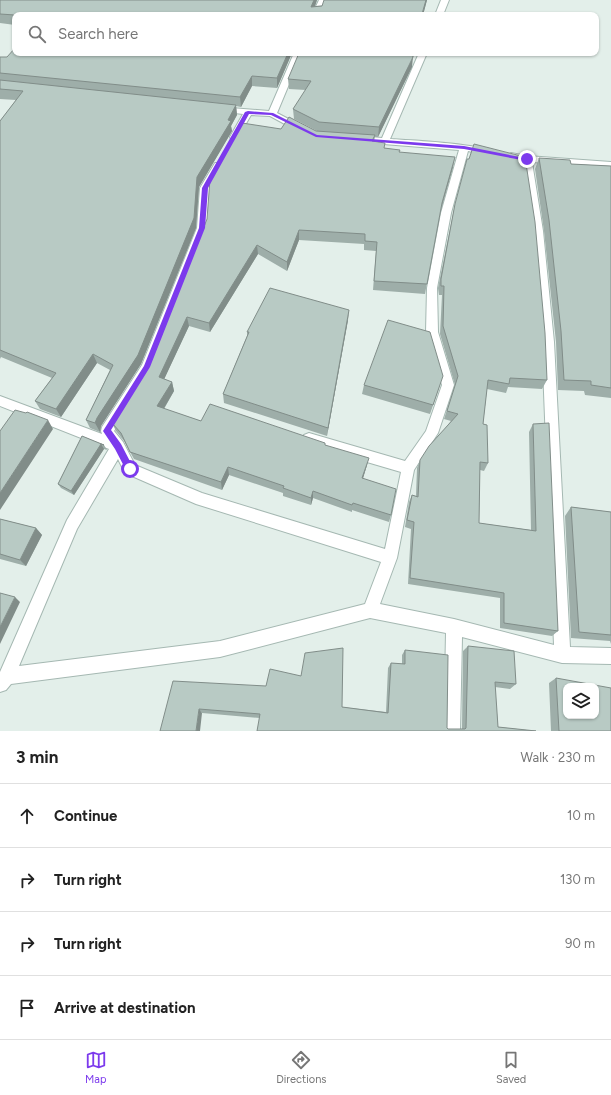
<!DOCTYPE html>
<html lang="en">
<head>
<meta charset="utf-8">
<style>
	body { margin:0; font-family:Figtree,sans-serif; background:#f2f2f2; color:#222 }
	.controls { position:absolute; right:12px; bottom:12px; display:grid; overflow:hidden; border-radius:8px; box-shadow:0 1px 3px #0004 }
	.controls button { width:36px; height:36px; display:grid; place-items:center; padding:0; border:0; border-bottom:1px solid #e0e0e0; background:#fff; color:#222; font:20px sans-serif }
	.stop { position:absolute; width:12px; height:12px; margin:-9px; border:3px solid #7c3aed; border-radius:50%; background:#fff }
	.stop.end { background:#7c3aed; border-color:#fff; box-shadow:0 1px 4px #0008 }
	.list { margin:0; padding:0; list-style:none }
	h2 { display:flex; justify-content:space-between; align-items:center; height:52px; margin:0; padding:0 16px; font-size:17px }
	h2 small { font-size:13px; font-weight:400; color:#767676 }
	.list li { display:grid; grid-template-columns:26px 1fr auto; gap:12px; align-items:center; box-sizing:border-box; height:64px; padding:0 16px; border-top:1px solid #e0e0e0 }
	.list b { display:block; font-size:15px; white-space:nowrap }
	.list em { font-size:13px; font-style:normal; color:#767676 }
	.icon { flex:none; width:22px; height:22px; fill:none; stroke:currentColor; stroke-width:2; stroke-linecap:round; stroke-linejoin:round }
	.map { position:relative; flex:none; width:611px; height:731px; overflow:hidden }
	.search { position:absolute; background:#fff; box-shadow:0 1px 3px #0004; left:12px; right:12px; top:12px; height:44px; display:flex; align-items:center; gap:10px; box-sizing:border-box; padding:0 14px; border-radius:8px; color:#767676; font-size:15px }
	.sheet { height:308px; background:#fff }
	nav { display:flex; justify-content:space-around; align-items:center; box-sizing:border-box; height:56px; border-top:1px solid #e0e0e0; background:#fff; font-size:11px; color:#767676 }
	nav a { display:grid; justify-items:center; gap:2px }
	nav .on { color:#7c3aed }
	.map>svg:first-child { display:block }
	.lines { fill:none; stroke-linecap:round; stroke-linejoin:round }
	.minor-casing { stroke:#a5b8b2; stroke-width:2 }
	.minor { fill:#fff; fill-rule:evenodd }
	.wall { fill:#9eaea9 }
	.shaded-wall { fill:#818d89 }
	.building { fill:#b8cac4; stroke:#818d89; fill-rule:evenodd }
	.route { fill:#7c3aed }
</style>
</head>
<body>
<div class="map">
<svg width="611" height="731" viewBox="0 0 611 731">
	<rect width="100%" height="100%" fill="#e3efea"/>
	<g class="lines">
		<defs>
			<path id="minor" d="M319,0H327L320,15H312Z
				M441,0H449L443,15H435Z
				M294,53H302L277,113L302,126L303,128L302,130H296L270,116L251,115L237,139H231L230,137L243,114L218,111L217,109L218,107L269,111Z
				M419,53H427L390,139C406,140 484,144 492,152L487,155L468,151L451,213L437,288L438,332L454,385L438,433L414,470L397,558L380,604L454,619L554,645L542,342L533,231L523,161L508,158L506,156L511,153L527,156L611,162V168L532,162L543,231L554,342L570,647L611,648V664L562,663L462,637L460,731H444L446,633L370,618L220,657L11,684L6,690L0,692V672L67,520L109,449L0,406V396L102,434L101,431L102,427L142,365L197,228L200,188L215,163H221L223,165L210,188L207,228L153,367L114,431L123,442L135,465L202,493L385,549L401,472L309,445L304,443L303,439L304,435L309,433L405,461L426,431L442,385L426,332L427,288L441,213L459,150L358,142L354,139L358,136L382,138ZM118,459L125,473L196,504L381,562L365,604L220,641L19,666L77,529Z"/>
		</defs>
		<use href="#minor" class="minor-casing"/>
		<use href="#minor" class="minor"/>
	</g>
	<path class="wall" d="M0,0H317L315,6L427,0L423,15H15V25L0,23Z
		M15,53H292L277,88L252,86L241,107L236,106L237,115L231,126L232,131L199,187L196,228L141,364L101,426L100,432L90,428L86,420L110,370L97,363L61,417L40,409L35,401L52,378L1,357L0,359V121L16,100L0,99V57H7Z
		M412,67L378,137H375L374,141L384,148L453,167L440,209L425,294L373,290L376,251L364,250V244L299,240L287,271L258,254L210,332L189,326L164,379L172,382L174,391L164,409L201,421L325,445L367,465L363,478L391,515L389,522L352,510V512L313,498L311,505L283,496V493L229,475L222,490L134,459L124,441L116,431L112,423L152,359L281,129L317,131L294,119L293,109L306,90L289,89L288,79Z
		M539,158L571,164L611,166V398L585,395L584,391L558,390L556,342L544,231L535,169Z
		M455,204L547,380L542,389L508,387L506,393L487,389L483,424L488,463L484,471L480,470L479,523L531,530L529,432L533,424L558,631L552,636L500,628V598L408,584L411,529L405,527L409,502L412,495L416,496L417,468L420,460L451,421L444,419L455,385L440,334L442,295H439L438,288Z
		M348,320L327,436L224,403L223,394L247,336V332Z
		M364,385H440L430,414L362,394Z
		M82,436L104,445L107,450L104,449L74,495L61,488L58,484Z
		M571,507L611,512V644L610,641L571,638L565,516Z
		M0,519L36,528L42,535L26,566L0,559Z
		M468,646L516,684L510,689L495,687L498,727L536,731H257L260,718L202,713L173,681L342,707L386,712L388,668L391,663L402,664V655L405,650L447,728L448,729H462L463,651Z
		M556,678L611,731H551L549,683Z"/>
	<path class="shaded-wall" d="M314,0H317L312,15L311,7Z
		M426,0H427L423,15H422Z
		M288,53H292L277,88V78Z
		M413,57L412,67L378,137L379,127Z
		M252,76V86L241,107L240,97Z
		M236,105L237,115L231,126L232,131L199,187L196,228L141,364L101,426L100,432L95,423L97,418L197,177Z
		M455,157L453,167L440,213L442,203Z
		M299,230V240L287,271V262Z
		M257,245L258,254L210,332L209,323Z
		M349,310L348,320L327,436L328,428Z
		M187,317L189,326L161,386L159,377Z
		M93,354L97,363L61,417L56,409Z
		M172,382L174,391L160,415L157,406Z
		M48,420L53,429L0,510V493Z
		M101,444L104,449L74,495L71,491Z
		M369,458L367,465L361,485L362,478Z
		M228,467L229,475L222,490L221,482Z
		M313,491V498L311,505V498Z
		M36,528L42,535L26,566L20,560Z
		M15,597L20,602L0,644V627Z
		M199,709L202,713L200,731H196Z"/>
	<path class="building" d="M0,0H314L311,7L322,6L324,0H426L422,14L418,13L417,15H15L0,14Z
		M15,48V53H288L277,78L252,76L240,97L0,73V57H7Z
		M299,53H413V57L379,127L319,122L293,109L311,81L288,79Z
		M0,80L236,105L228,120L231,121L197,177L194,218L138,355L97,418L95,423L86,420L113,365L93,354L56,409L35,401L56,373L0,350V121L23,91L0,89Z
		M289,117L316,131L375,135L372,141L385,143L384,148L400,150L399,152L455,157L442,203L427,284L374,281L377,242L365,241V234L299,230L287,262L257,245L209,323L187,317L159,377L172,382L157,406L201,421L210,404L325,443V445L369,458L362,478L396,489L391,515L353,503L352,505L313,491L311,498L283,488L284,486L228,467L221,482L130,452L121,433L112,423L152,359L207,219L210,179L242,123L281,129Z
		M474,144L525,157L535,222L545,333L547,380L510,378L509,384L488,380L483,424L487,425L488,463L480,462L479,523L536,531L533,424L549,423L558,631L504,623V593L410,578L414,522L407,520L412,495L418,497L420,460L429,446L458,414L447,411L458,376L443,326L444,286H441V279L455,204L467,159H469Z
		M539,158L570,160L571,164L611,166V388L591,385V381L564,380L561,331L549,220Z
		M270,288L349,310L328,428L223,394L249,332H247Z
		M388,320L430,332L443,376L433,405L364,385Z
		M15,410L26,413L27,412L48,420L0,493V431Z
		M82,436L104,445L101,444L71,491L58,484Z
		M571,507L611,512V635L579,632Z
		M0,519L36,528L20,560L0,554Z
		M0,593L15,597L0,627Z
		M468,646L514,651L516,684L495,682L498,727L536,731H257L260,714L199,709L196,731H160L173,681L266,686L270,669L301,676L305,653L343,648L342,707L388,713L391,663L405,664V650L448,655L447,728L448,729H465L466,728Z
		M556,678L611,688V731H559ZM566,686H596V716H566Z"/>
	<path class="route" d="M248,111L273,113L317,135L464,146L530,159L527,161L464,149L316,137L271,115L249,114L208,188L205,228L150,367L111,430L121,444L134,469L130,472H127L115,449L103,431L144,366L199,228L202,188L245,112Z"/>
</svg>
<div class="controls">
<button><svg class="icon" aria-label="layers" viewBox="0 0 24 24"><path d="M12 4l9 5-9 5-9-5zM3 14l9 5 9-5"/></svg></button>
</div>
<div class="stop" style="left:130px;top:469px"></div>
<div class="stop end" style="left:527px;top:159px"></div>
<div class="search"><svg class="icon" aria-label="search" viewBox="0 0 24 24"><circle cx="10" cy="10" r="6"/><path d="M15 15l6 6"/></svg>Search here</div>
</div>
<section class="sheet">
<h2>3 min<small>Walk · 230 m</small></h2>
<ul class="list">
<li><svg class="icon" aria-label="ahead" viewBox="0 0 24 24"><path d="M12 20V5M6 11l6-6 6 6"/></svg><div><b>Continue</b></div><em>10 m</em></li>
<li><svg class="icon" aria-label="right" viewBox="0 0 24 24"><path d="M7 20v-9h11M14 6l5 5-5 5"/></svg><div><b>Turn right</b></div><em>130 m</em></li>
<li><svg class="icon" aria-label="right" viewBox="0 0 24 24"><path d="M7 20v-9h11M14 6l5 5-5 5"/></svg><div><b>Turn right</b></div><em>90 m</em></li>
<li><svg class="icon" aria-label="arrive" viewBox="0 0 24 24"><path d="M6 21V4h12l-3 4 3 4H6"/></svg><div><b>Arrive at destination</b></div></li>
</ul>
</section>
<nav>
<a class="on"><svg class="icon" aria-label="map" viewBox="0 0 24 24"><path d="M3 6l6-2 6 2 6-2v14l-6 2-6-2-6 2zM9 4v14M15 6v14"/></svg>Map</a>
<a><svg class="icon" aria-label="directions" viewBox="0 0 24 24"><path d="M12 3l9 9-9 9-9-9zM9 14v-3h6M13 9l2 2-2 2"/></svg>Directions</a>
<a><svg class="icon" aria-label="saved" viewBox="0 0 24 24"><path d="M7 4h10v16l-5-4-5 4z"/></svg>Saved</a>
</nav>
</body>
</html>
